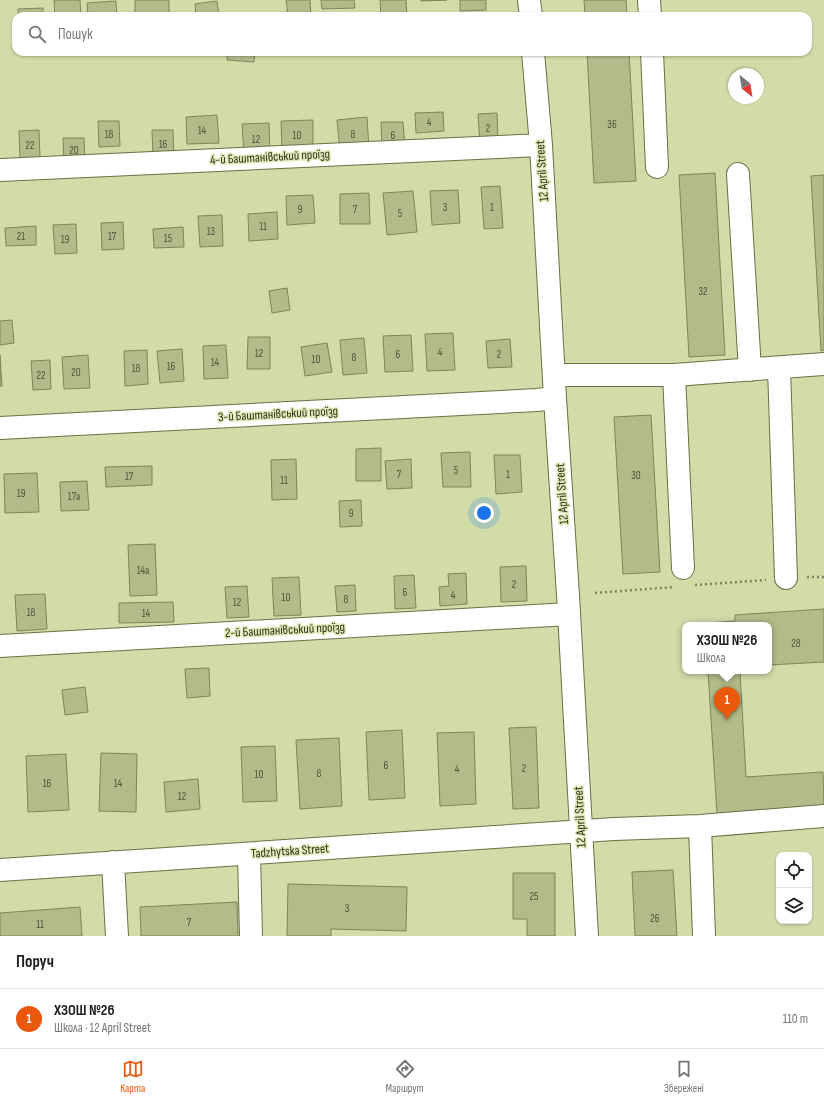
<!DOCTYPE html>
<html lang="uk">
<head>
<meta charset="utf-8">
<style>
	body { margin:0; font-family:"Sofia Sans Condensed",sans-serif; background:#f6f6f6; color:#202124 }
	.controls { position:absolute; right:12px; bottom:12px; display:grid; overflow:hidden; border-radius:8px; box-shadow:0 1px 3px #0004 }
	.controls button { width:36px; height:36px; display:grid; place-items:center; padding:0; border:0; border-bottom:1px solid #e0e0e0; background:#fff; color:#202124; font:20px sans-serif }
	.compass { position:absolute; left:728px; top:68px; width:36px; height:36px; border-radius:50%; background:#fff; box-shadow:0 1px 3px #0004; rotate:150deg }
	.you { position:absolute; left:484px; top:513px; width:14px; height:14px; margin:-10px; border:3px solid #fff; border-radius:50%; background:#1a73e8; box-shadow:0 0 0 6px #1a73e833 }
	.badge { display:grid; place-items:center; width:26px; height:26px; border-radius:50%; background:#ea580c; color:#fff; font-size:13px; font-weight:700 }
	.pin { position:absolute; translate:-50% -33px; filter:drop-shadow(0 1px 2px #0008) }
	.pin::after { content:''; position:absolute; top:21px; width:14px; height:12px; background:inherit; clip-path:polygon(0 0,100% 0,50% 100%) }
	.popup { position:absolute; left:682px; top:622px; width:90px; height:52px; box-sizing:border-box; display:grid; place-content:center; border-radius:8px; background:#fff; filter:drop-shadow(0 1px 3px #0005); font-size:13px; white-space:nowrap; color:#757577 }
	.popup b { font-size:15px; color:#202124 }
	.popup::after { content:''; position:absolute; left:50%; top:100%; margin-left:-8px; border:8px solid transparent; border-top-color:#fff }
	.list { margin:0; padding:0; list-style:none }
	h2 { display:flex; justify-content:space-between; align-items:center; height:52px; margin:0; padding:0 16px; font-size:17px }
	h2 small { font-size:13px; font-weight:400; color:#757577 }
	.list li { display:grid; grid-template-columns:26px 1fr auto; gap:12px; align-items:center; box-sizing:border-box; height:60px; padding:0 16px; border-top:1px solid #e0e0e0 }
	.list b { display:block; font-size:15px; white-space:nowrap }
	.list p { margin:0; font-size:13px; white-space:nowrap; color:#757577 }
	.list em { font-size:13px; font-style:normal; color:#757577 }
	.icon { flex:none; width:22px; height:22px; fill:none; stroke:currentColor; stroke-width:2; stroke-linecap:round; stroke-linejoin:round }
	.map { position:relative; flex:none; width:824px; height:936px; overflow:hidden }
	.search { position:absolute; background:#fff; box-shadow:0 1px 3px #0004; left:12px; right:12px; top:12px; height:44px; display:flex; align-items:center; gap:10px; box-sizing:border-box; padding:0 14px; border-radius:12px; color:#757577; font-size:15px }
	.sheet { height:112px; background:#fff }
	nav { display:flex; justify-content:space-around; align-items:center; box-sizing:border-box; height:56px; border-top:1px solid #e0e0e0; background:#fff; font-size:11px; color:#757577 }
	nav a { display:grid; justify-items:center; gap:2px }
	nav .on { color:#ea580c }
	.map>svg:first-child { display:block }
	.building { fill:#b2bc8a; stroke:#7d8657 }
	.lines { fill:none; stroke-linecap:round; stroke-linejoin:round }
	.minor-casing { stroke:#687142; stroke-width:24 }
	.path { stroke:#7e8562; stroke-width:2.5; stroke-dasharray:2 3; stroke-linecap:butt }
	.minor { stroke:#fff; stroke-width:22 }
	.labels { text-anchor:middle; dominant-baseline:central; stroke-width:3; stroke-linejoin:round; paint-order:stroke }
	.number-label { font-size:11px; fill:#4f5439 }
	.street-label { font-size:13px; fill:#2e321e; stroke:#dee9b5 }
</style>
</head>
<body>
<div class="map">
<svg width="824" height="936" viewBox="0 0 824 936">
	<rect width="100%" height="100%" fill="#d1dca9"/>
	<path class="building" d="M54,0H80L81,16H55Z
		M135,0H169V14L135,16Z
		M286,0H310L311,16H288Z
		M321,0H354L355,8L322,9Z
		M380,0H406L407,16H381Z
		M421,0H447L421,1Z
		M460,0H486V10L460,11Z
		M584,0H626L627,16H585Z
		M116,1L117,16H88L87,3Z
		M217,1L219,16H196L195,4Z
		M43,8V16H18V9Z
		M227,52H255L254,62L227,60Z
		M587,52H629L636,181L594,183Z
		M443,112L444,131L416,133L415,113Z
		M497,113L498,143L480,144L478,114Z
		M217,115L219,143L187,144L186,117Z
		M367,117L369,148L340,151L337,120Z
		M313,120V150L282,151L281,121Z
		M98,121H119L120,146L99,147Z
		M381,122H403L405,148H382Z
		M269,123L270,154L244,155L242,124Z
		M39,130L40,159L20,160L19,131Z
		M152,130H173L174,158H153Z
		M63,138H84L85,162L64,163Z
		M715,173L725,355L689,357L679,175Z
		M824,175V350L821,351L811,176Z
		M500,186L503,228L484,229L481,187Z
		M458,190L460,223L432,225L430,191Z
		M413,191L417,232L387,235L383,193Z
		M369,193L370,224H340V194Z
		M313,195L315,223L287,225L286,196Z
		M277,212L278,239L249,241L248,214Z
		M222,215L223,246L200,247L198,216Z
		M123,222L124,249L102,250L101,223Z
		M76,224L77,253L55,254L53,225Z
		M36,226V245L6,246L5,228Z
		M183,227L184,247L154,248L153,229Z
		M287,288L290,310L272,313L269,291Z
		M12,320L14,343L0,345V321Z
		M453,333L455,370L427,371L425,334Z
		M411,335L413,371L385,372L383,336Z
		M248,337H270V369H247Z
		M364,338L367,373L343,375L340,340Z
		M510,339L512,367L488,368L486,341Z
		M327,343L332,372L305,376L301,347Z
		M226,345L228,378L204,379L203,346Z
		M182,349L184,381L160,383L157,351Z
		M147,350L148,384L125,386L124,351Z
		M0,355L2,386H0Z
		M88,355L90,388L64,389L62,357Z
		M50,360L51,389L33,390L31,361Z
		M651,415L660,572L623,574L614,417Z
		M381,448V481H356V449Z
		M470,452L471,487H443L441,453Z
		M494,455H520L522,492L496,494Z
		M296,459L297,499L272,500L271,460Z
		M411,459L412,488L387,489L385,461Z
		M152,466V485L106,487L105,467Z
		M37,473L39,512L5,513L4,474Z
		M87,481L89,510L61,511L60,482Z
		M361,500L362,526L340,527L339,501Z
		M155,544L157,595L130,596L128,545Z
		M526,566L527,601L501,602L500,567Z
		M466,573L467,604L440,606L439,587L449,586L448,574Z
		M414,575L416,608L395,609L394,576Z
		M299,577L301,615L274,616L272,578Z
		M355,585L356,611L337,612L335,586Z
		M247,586L249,617L227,618L225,587Z
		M45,594L47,629L17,631L15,595Z
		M173,602L174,622L119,623V603Z
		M824,609V662L769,665V625H705V623L735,621V615Z
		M209,668L210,696L187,698L185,669Z
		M708,671H740L746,777L823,772L824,807L717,814Z
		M85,687L88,712L65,715L62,690Z
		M536,727L539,808L513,809L509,728Z
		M402,730L405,798L369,800L366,732Z
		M474,732L476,804L440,806L437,733Z
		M339,738L342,806L300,809L296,740Z
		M275,746L277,801L243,802L241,747Z
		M101,753L137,754L136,812L99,811Z
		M66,754L69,810L28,812L26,756Z
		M198,779L200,809L166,812L164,782Z
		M673,870L677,936H635L632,872Z
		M513,873H555V936H527V919H513Z
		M288,884L407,887L406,931L331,929V936H287Z
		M237,902L238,936H141L140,907Z
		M80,907L82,936H0V913Z"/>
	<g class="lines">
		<defs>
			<path id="minor" d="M529,0L531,16
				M649,0L650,16
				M533,52L541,145L555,398L568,595L587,936
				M652,52L657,167
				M0,170L541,145
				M738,174L750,370
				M779,368L786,578
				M555,375H674L824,364
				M674,375L683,568
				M0,428L537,400L555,398
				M0,646L569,614
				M700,826L704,936
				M249,854L251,936
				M113,862L117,936
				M0,870L614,829L700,826L824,816"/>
		</defs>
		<use href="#minor" class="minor-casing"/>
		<path class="path" d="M807,577H824
			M695,585L766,580
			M595,593L674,587"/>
		<use href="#minor" class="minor"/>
	</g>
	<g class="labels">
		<g class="number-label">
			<text x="429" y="122">4</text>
			<text x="612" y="124">36</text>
			<text x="488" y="128">2</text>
			<text x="202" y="130">14</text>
			<text x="109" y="134">18</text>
			<text x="353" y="134">8</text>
			<text x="297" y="135">10</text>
			<text x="393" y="135">6</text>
			<text x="256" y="139">12</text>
			<text x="163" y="144">16</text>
			<text x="30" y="145">22</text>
			<text x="74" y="150">20</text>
			<text x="445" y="207">3</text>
			<text x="492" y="207">1</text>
			<text x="300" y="209">9</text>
			<text x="355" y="209">7</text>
			<text x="400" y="213">5</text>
			<text x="263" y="226">11</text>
			<text x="211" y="231">13</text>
			<text x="21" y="236">21</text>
			<text x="112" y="236">17</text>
			<text x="168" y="238">15</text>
			<text x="65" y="239">19</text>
			<text x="703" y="291">32</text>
			<text x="440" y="352">4</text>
			<text x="259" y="353">12</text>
			<text x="398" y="354">6</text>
			<text x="499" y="354">2</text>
			<text x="354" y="357">8</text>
			<text x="316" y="359">10</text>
			<text x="215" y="362">14</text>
			<text x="171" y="366">16</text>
			<text x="136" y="368">18</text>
			<text x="76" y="372">20</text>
			<text x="41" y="375">22</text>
			<text x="456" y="470">5</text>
			<text x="399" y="474">7</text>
			<text x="508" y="474">1</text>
			<text x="636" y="475">30</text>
			<text x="129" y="476">17</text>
			<text x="284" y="480">11</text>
			<text x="21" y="493">19</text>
			<text x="74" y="496">17а</text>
			<text x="351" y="513">9</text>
			<text x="143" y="570">14а</text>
			<text x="514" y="584">2</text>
			<text x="405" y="592">6</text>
			<text x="453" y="595">4</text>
			<text x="286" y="597">10</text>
			<text x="346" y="599">8</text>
			<text x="237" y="602">12</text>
			<text x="31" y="612">18</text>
			<text x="146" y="613">14</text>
			<text x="796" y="643">28</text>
			<text x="386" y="765">6</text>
			<text x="524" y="768">2</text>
			<text x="457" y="769">4</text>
			<text x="319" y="773">8</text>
			<text x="259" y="774">10</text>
			<text x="47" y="783">16</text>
			<text x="118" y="783">14</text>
			<text x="182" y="796">12</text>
			<text x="534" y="896">25</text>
			<text x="347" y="908">3</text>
			<text x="655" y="918">26</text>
			<text x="189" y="922">7</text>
			<text x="40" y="924">11</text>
		</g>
		<g class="street-label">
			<text transform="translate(270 157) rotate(-3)">4-й Баштанівський проїзд</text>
			<text transform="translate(542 171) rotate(-94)">12 April Street</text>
			<text transform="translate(278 414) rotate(-3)">3-й Баштанівський проїзд</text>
			<text transform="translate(562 494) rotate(-94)">12 April Street</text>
			<text transform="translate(285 630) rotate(-3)">2-й Баштанівський проїзд</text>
			<text transform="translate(580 817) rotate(-93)">12 April Street</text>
			<text transform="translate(290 851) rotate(-4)">Tadzhytska Street</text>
		</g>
	</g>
</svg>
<div class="controls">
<button><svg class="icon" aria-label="locate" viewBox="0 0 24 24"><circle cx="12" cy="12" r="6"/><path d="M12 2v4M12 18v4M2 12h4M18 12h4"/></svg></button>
<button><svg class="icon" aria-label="layers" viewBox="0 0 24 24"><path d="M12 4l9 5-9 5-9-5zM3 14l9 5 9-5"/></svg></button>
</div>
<svg class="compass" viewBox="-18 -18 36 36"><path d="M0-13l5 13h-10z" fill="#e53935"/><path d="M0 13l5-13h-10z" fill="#757577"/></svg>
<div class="you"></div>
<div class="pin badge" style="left:727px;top:720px">1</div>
<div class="popup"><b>ХЗОШ №26</b>Школа</div>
<div class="search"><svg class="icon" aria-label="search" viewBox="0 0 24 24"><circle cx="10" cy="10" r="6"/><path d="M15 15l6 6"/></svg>Пошук</div>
</div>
<section class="sheet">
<h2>Поруч<small></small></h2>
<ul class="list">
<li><span class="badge">1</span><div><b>ХЗОШ №26</b><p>Школа · 12 April Street</p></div><em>110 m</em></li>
</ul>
</section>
<nav>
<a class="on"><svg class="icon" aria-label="map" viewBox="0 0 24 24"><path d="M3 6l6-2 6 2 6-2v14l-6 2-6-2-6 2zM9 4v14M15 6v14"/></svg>Карта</a>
<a><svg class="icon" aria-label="directions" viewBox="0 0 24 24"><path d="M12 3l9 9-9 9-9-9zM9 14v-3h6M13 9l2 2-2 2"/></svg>Маршрут</a>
<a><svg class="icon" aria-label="saved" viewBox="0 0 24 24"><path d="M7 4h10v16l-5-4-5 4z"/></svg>Збережені</a>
</nav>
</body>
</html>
